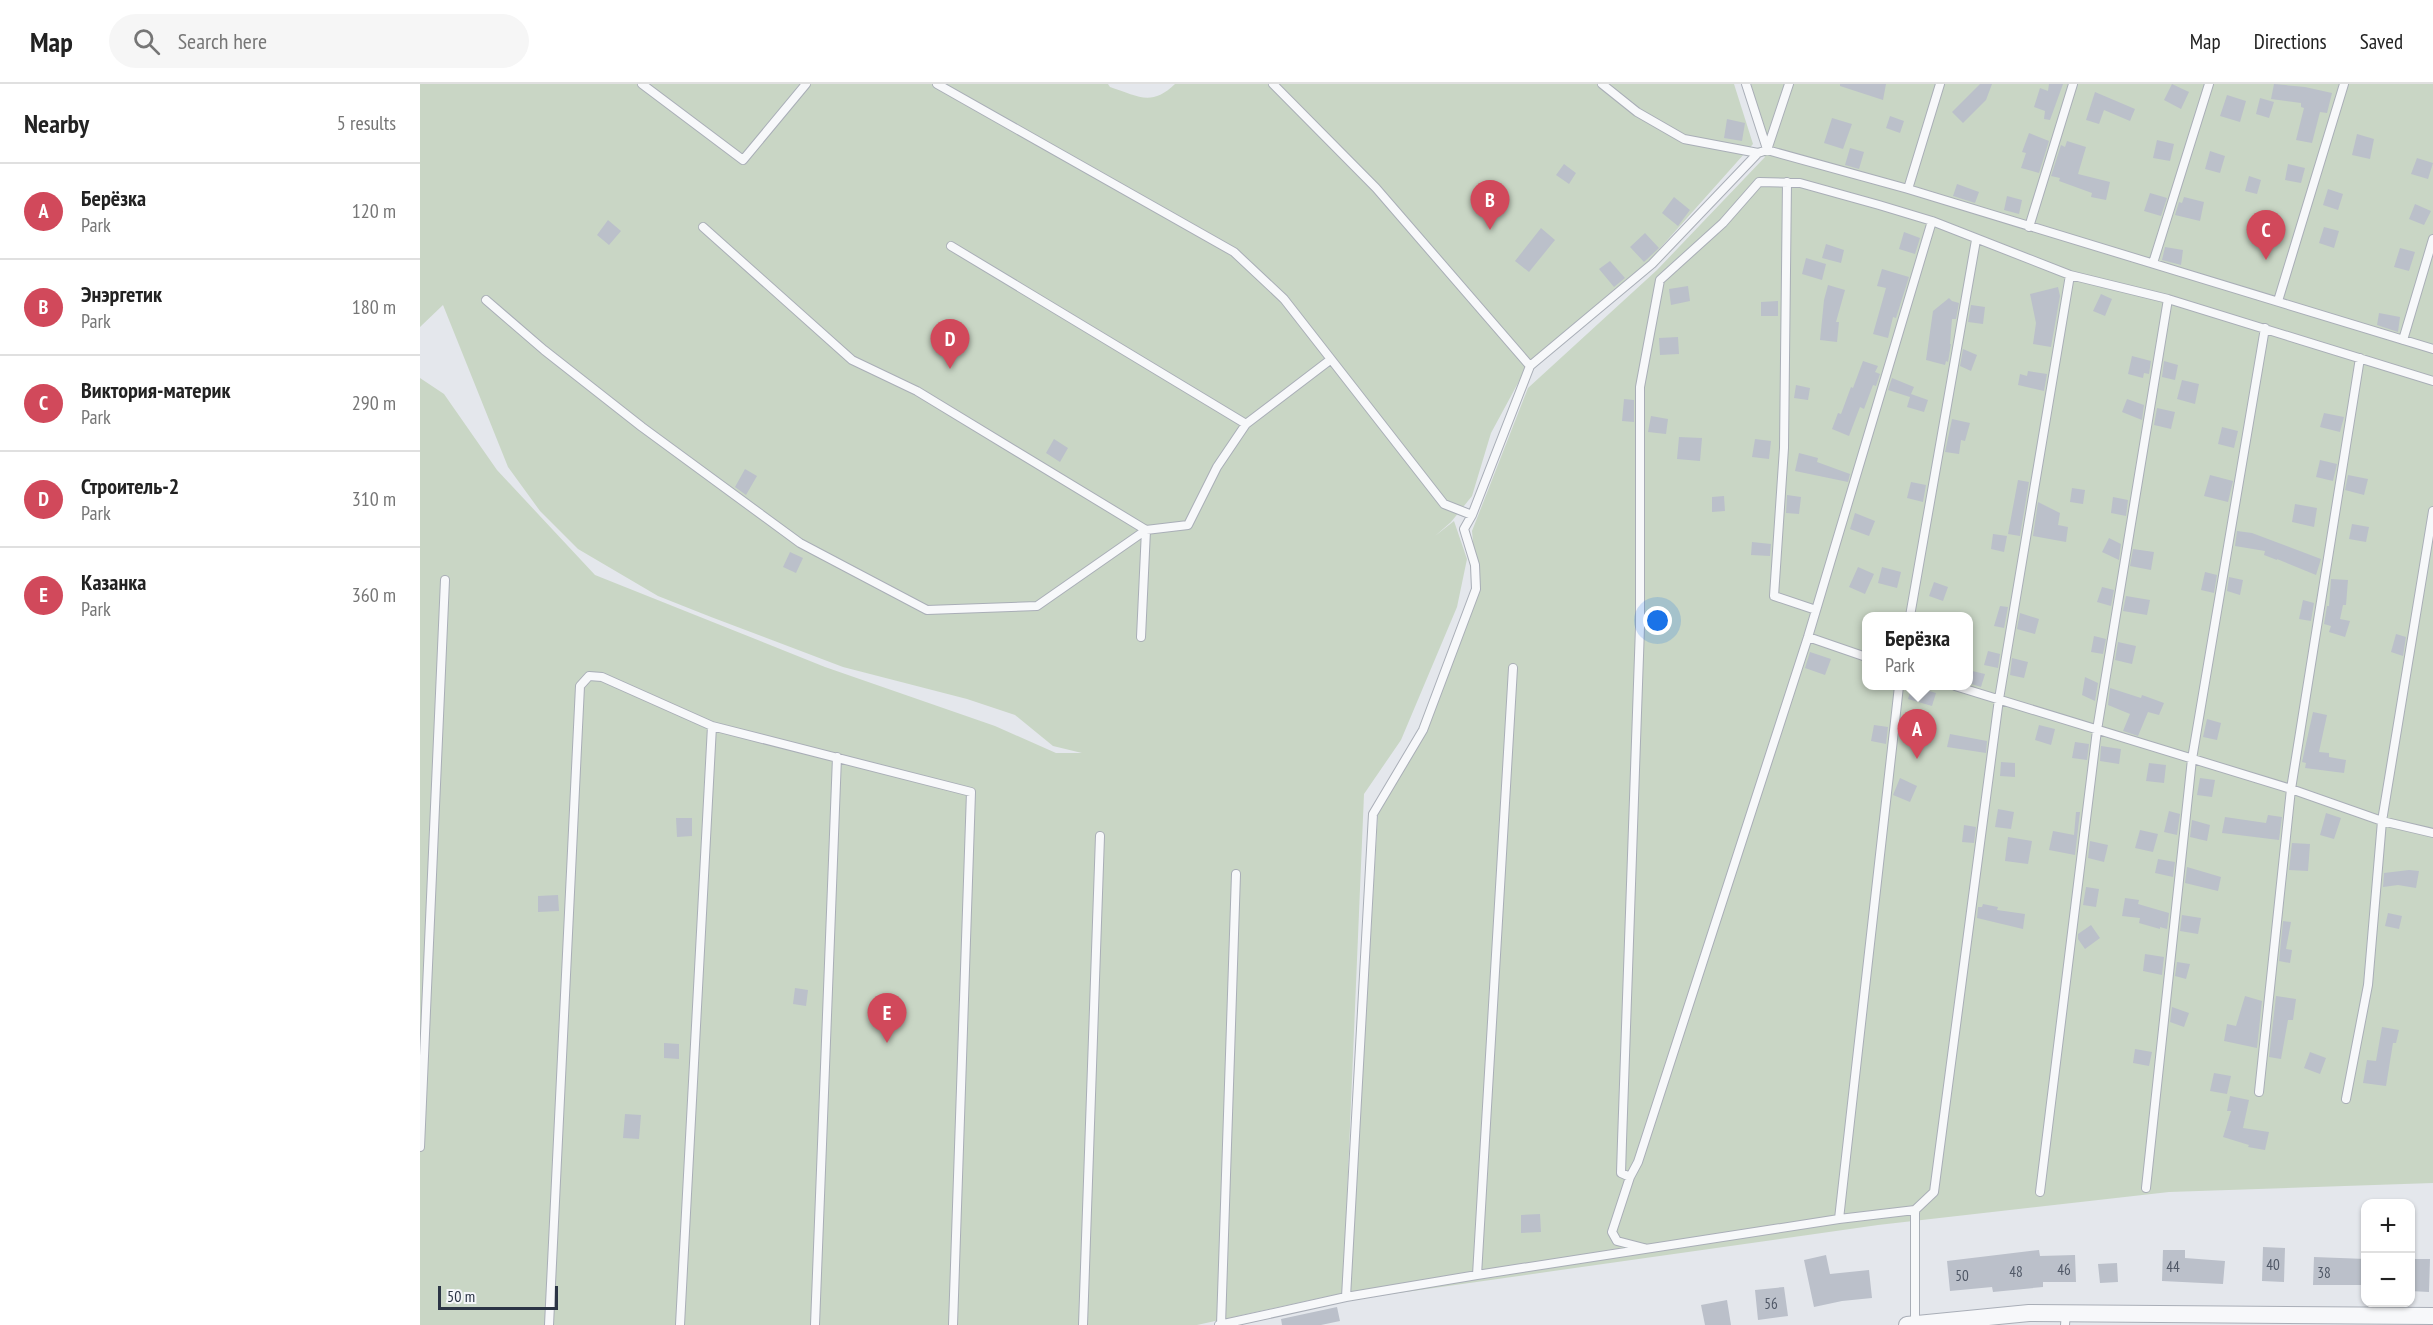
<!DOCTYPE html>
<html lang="en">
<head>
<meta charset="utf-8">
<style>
	body { margin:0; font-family:"PT Sans Narrow",sans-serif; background:#f6f6f6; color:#222 }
	.controls { position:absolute; right:18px; bottom:18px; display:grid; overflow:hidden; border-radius:12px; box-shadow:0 2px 4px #0004 }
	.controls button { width:54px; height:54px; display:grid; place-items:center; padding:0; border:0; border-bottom:2px solid #e0e0e0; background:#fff; color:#222; font:30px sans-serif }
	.scale { position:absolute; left:18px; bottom:15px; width:120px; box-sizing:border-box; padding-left:6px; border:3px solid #2b3445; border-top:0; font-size:16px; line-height:21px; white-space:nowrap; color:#2b3445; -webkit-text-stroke:4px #f4f6f9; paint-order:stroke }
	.you { position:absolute; left:1238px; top:537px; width:21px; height:21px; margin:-15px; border:4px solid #fff; border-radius:50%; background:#1a73e8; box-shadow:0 0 0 9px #1a73e833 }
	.badge { display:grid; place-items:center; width:39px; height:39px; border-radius:50%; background:#d1495b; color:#fff; font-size:20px; font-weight:700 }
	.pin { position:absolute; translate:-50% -50px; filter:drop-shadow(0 2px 3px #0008) }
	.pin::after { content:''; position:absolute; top:32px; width:21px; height:18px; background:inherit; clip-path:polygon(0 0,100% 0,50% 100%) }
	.popup { position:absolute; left:1442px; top:528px; width:111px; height:78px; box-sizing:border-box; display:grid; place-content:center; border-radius:12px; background:#fff; filter:drop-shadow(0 2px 4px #0005); font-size:20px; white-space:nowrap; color:#767676 }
	.popup b { font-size:22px; color:#222 }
	.popup::after { content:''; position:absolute; left:50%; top:100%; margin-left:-12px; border:12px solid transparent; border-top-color:#fff }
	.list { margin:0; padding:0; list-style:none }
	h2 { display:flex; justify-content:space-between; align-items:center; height:78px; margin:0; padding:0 24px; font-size:26px }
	h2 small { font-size:20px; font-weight:400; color:#767676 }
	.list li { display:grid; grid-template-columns:39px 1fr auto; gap:18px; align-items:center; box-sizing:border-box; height:96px; padding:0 24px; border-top:2px solid #e0e0e0 }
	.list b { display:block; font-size:22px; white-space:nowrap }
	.list p { margin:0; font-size:20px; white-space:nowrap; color:#767676 }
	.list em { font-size:20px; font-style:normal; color:#767676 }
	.icon { flex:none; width:33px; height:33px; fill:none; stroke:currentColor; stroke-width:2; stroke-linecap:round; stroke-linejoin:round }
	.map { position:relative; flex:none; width:2013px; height:1241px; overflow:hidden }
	header { display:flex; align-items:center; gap:36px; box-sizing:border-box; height:84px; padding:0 30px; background:#fff; border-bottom:2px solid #e0e0e0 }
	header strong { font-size:28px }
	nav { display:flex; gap:33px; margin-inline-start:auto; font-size:21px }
	.search { width:420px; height:54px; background:#f6f6f6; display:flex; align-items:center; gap:15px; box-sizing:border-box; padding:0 21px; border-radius:33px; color:#767676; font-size:22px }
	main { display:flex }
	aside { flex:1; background:#fff }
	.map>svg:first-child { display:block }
	.green { fill:#c9d6c5; fill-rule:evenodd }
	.building { fill:#bbc0ca }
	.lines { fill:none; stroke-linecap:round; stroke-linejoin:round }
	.lane-casing { stroke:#a9aeb7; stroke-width:10 }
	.street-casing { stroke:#a9aeb7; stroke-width:18 }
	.lane { stroke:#f7f8fa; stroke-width:8 }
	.street { stroke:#f7f8fa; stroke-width:16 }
	.labels { text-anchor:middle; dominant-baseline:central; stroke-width:5; stroke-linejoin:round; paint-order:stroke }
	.number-label { font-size:15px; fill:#4f5766 }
</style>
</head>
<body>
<header>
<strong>Map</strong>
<div class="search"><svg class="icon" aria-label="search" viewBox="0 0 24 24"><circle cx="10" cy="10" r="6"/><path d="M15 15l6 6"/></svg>Search here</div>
<nav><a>Map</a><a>Directions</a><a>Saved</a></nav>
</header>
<main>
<aside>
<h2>Nearby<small>5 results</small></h2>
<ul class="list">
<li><span class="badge">A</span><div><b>Берёзка</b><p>Park</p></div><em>120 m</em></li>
<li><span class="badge">B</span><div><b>Энэргетик</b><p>Park</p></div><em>180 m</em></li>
<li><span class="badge">C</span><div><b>Виктория-материк</b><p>Park</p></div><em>290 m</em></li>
<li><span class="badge">D</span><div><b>Строитель-2</b><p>Park</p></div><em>310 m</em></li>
<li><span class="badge">E</span><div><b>Казанка</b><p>Park</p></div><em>360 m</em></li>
</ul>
</aside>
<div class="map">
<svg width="2013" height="1241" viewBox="0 0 2013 1241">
	<rect width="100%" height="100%" fill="#e4e7ec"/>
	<path class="green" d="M0,0H688L690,3C718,12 731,23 755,0H1314L1333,60L1226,180L1104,288L1071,349L1052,412L1031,438L1015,452L1034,437L1047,475L1037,523L981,656L944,710L923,1209L777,1241H0V294L24,310L77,386L175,491L405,583L575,642L636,669H662L633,662L595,631L547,615L423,583L291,533L238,512L158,465L120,427L88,383L23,221L0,243Z
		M1331,0H2013V1099L1749,1108L1458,1141L929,1216L959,712L1004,639L1056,493L1052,447L1108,304L1237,186L1345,73L1340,67L1347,57ZM1446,532H1548V602H1446Z"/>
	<path class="building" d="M1420,0H1466L1463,16L1420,2Z
		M1560,0H1572L1566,16L1543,39L1532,28Z
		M1629,0H1643L1630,36L1624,35L1625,27L1614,23L1620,4L1628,7Z
		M1752,0L1769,8L1761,25L1744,16Z
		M1854,0L1885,3L1912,9L1907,29L1900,28L1892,59L1876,56L1884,24L1881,23V19L1851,15Z
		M1675,8L1715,25L1710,37L1684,26L1679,40L1666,36Z
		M1807,11L1826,17L1820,38L1800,32Z
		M1840,14L1854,18L1849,34L1836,30Z
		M1470,32L1484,37L1480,49L1466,44Z
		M1412,34L1432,40L1423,65L1404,59Z
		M1307,35L1325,39L1322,57L1304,54Z
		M1609,49L1629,57L1619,89L1601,84L1606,69L1602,68Z
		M1937,50L1954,55L1950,75L1932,71Z
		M1737,56L1754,60L1750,77L1733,74Z
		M1647,57L1666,63L1658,90L1690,98L1686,116L1671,113L1672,109L1639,97L1640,94L1631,92L1641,61L1645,63Z
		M1430,64L1444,68L1439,85L1425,81Z
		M1790,67L1805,72L1800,89L1785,85Z
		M1997,74L2013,79L2008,95L1991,90Z
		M1144,80L1156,89L1149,100L1136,91Z
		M1868,80L1885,84L1881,99L1865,96Z
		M1829,92L1841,96L1837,110L1825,107Z
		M1537,100L1559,108L1555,119L1533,112Z
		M1908,105L1923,110L1918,126L1903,121Z
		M1730,109L1747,114L1741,132L1724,127Z
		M1587,112L1602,116L1599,130L1584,126Z
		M1254,113L1270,126L1258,142L1242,129Z
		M1764,113L1784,118L1780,137L1755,131L1759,118L1762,119Z
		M1995,120L2011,127L2004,141L1989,135Z
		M188,136L201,147L189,161L177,151Z
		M1904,143L1919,147L1914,164L1899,159Z
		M1121,144L1135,156L1109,188L1095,177Z
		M1484,148L1500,154L1495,170L1479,165Z
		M1225,149L1239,164L1224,178L1210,163Z
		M1406,160L1424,166L1421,179L1402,174Z
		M1745,163L1763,166L1761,181L1742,176Z
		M1980,164L1995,168L1989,187L1974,183Z
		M1386,174L1406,180L1402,196L1382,190Z
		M1190,177L1205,194L1194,203L1179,185Z
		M1462,185L1489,193L1476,234L1473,233L1468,254L1453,250L1466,204L1457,202Z
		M1408,201L1425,206L1416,238H1419L1417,258L1400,256L1404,216Z
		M1268,202L1270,217L1251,221L1249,205Z
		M1638,203L1640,212L1631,263L1613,260L1616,239L1610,210Z
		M1681,210L1692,215L1685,232L1673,227Z
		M1529,214L1532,217L1539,219L1536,235H1532L1530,260H1531L1528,278L1526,277L1525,281L1506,276L1513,227Z
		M1358,217V232H1341V218Z
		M1551,221L1565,223L1563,240L1548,238Z
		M1959,229L1980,233L1978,248L1957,241Z
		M1258,253L1259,270L1240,271L1239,254Z
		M1543,265L1557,271L1551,287L1540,282Z
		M1712,272L1731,277L1729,290L1724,289L1723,294L1708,290Z
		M1443,277L1458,282L1455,288L1460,290L1456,302L1453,301L1444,325L1440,323L1429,352L1412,345L1418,329L1421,330L1431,303L1433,304Z
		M1744,277L1758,281L1755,296L1742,293Z
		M1608,287L1627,290L1624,307L1598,301L1600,290L1607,292Z
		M1472,294L1494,303L1491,310L1508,316L1504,328L1487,323L1490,313L1468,306Z
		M1762,296L1779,300L1775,320L1757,315Z
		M1376,301L1390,304L1388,316L1374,314Z
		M1204,315L1214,316V338L1202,337Z
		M1707,315L1724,321L1722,336L1702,328Z
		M1737,324L1755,328L1751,345L1734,341Z
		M1904,329L1924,333L1920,348L1900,343Z
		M1231,332L1248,335L1246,350L1228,348Z
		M1532,335L1550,339L1545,357L1541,356L1539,370L1525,368Z
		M1802,343L1818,347L1814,364L1798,360Z
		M1259,353L1282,354L1280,377L1257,375Z
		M634,355L648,364L640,378L626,369Z
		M1335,355L1351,357L1349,375L1332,373Z
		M1379,369L1398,374L1397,378L1430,390L1428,398L1375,387Z
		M1900,376L1917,380L1913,397L1896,393Z
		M325,385L337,392L326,411L315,403Z
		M1790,391L1813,397L1808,418L1784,412Z
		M1928,391L1948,395L1944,411L1925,406Z
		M1598,396L1609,398L1600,452L1588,450Z
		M1491,398L1506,401L1503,418L1487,414Z
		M1652,404L1665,406L1663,420L1650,418Z
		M1367,411L1381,413L1379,430L1366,429Z
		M1304,412L1305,427L1292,428V413Z
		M1693,413L1708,416L1706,432L1691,429Z
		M1618,418L1640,429L1638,441L1648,443L1646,458L1613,452Z
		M1875,420L1897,424L1894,443L1872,438Z
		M1435,429L1455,437L1449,452L1430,445Z
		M1932,440L1949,443L1946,458L1929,455Z
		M1817,447L1832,449L1901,475L1896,491L1857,475V476L1844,471L1845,467L1815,462Z
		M1573,450L1587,452L1584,468L1571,465Z
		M1689,454L1701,460L1699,476L1682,468Z
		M1332,458L1351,460L1350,472L1331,471Z
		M1713,465L1734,468L1731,486L1710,482Z
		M370,468L383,474L376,489L363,483Z
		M1438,483L1454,490L1445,510L1429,503Z
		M1462,483L1481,488L1477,504L1458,499Z
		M1785,488L1797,491L1794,509L1781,506Z
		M1809,493L1823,496L1820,511L1807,507Z
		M1911,495L1928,496L1926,521H1923L1920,535L1930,537L1925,553L1909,548L1911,542L1904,540L1907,522H1909Z
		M1514,498L1528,503L1523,517L1509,512Z
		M1682,503L1694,506L1691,522L1677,518Z
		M1706,512L1730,516L1727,531L1703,527Z
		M1883,516L1894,519L1891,537L1879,535Z
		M1580,522L1588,523L1584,544L1574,542Z
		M1600,529L1619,535L1615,550L1597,545Z
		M1976,550L1986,553L1983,572L1971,568Z
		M1674,552L1686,555L1683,570L1671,568Z
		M1698,558L1716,562L1712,580L1695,576Z
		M1568,567L1580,570L1578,584L1564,581Z
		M1390,568L1411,575L1405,591L1385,584Z
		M1592,574L1608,578L1604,594L1590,591Z
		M1548,586L1565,590L1561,603L1548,599Z
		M1665,593L1678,599L1675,617L1662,611Z
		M1492,602L1516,609L1512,622L1488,615Z
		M1690,604L1721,614L1722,611L1744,619L1739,631L1728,628L1718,652L1703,647L1710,630L1688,621Z
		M1893,628L1907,631L1899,668L1909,669V673L1926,676L1924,689L1885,684L1886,679L1882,678Z
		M1787,635L1801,639L1797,656L1783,653Z
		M1454,641L1468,643L1466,660L1451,657Z
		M1619,641L1635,645L1631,661L1615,656Z
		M1530,650L1567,657L1566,669L1527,663Z
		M1655,658L1669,660L1667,676L1652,674Z
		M1681,662L1701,665L1699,680L1680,677Z
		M1581,678L1595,679V693L1580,692Z
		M1729,679L1746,681L1744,699L1726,697Z
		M1480,694L1497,702L1490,718L1473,711Z
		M1780,694L1795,696L1792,713L1777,711Z
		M1578,725L1594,728L1591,745L1575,743Z
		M1749,727L1760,730L1757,751L1744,748Z
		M1656,728H1660L1655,771L1629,766L1633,747L1654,751Z
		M1906,729L1921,734L1914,755L1900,751Z
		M1848,731L1862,733L1859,756L1802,749L1805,733L1846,739Z
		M256,734H272V752L257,753Z
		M1772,736L1790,741L1787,757L1770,753Z
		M1544,741L1556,743L1554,759L1542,758Z
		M1720,746L1738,750L1733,768L1715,764Z
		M1588,753L1612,757L1608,780L1585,777Z
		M1670,757L1688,761L1684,778L1668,774Z
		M1872,759L1890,760L1888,787L1869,786Z
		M1738,775L1755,778L1753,793L1735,789Z
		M1767,783L1801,793L1798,807L1765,799Z
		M1989,786L1999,787L1996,804L1978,801L1963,803L1964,789Z
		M1666,803L1679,805L1676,823L1663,821Z
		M138,811L139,827L118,828V812Z
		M1705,814L1719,816L1718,820L1749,829L1747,845L1740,843V845L1719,839L1720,834L1702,832Z
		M1563,820L1578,823L1577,826L1605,830L1603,845L1557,834L1558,823H1562Z
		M1968,829L1982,832L1979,845L1965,842Z
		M1762,831L1781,834L1778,850L1760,847Z
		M1863,837L1871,838L1866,865L1872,866L1870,879L1859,877Z
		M1671,841L1680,854L1665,865L1658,855V850Z
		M1725,870L1744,873L1742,891L1723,887Z
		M1757,878L1770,880L1766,895L1755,892Z
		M375,904L388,906L386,922L373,920Z
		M1825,912L1842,917L1837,964L1804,957L1807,940L1816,942Z
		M1856,912L1876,915L1873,936H1868L1861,975L1849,973Z
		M1752,923L1769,929L1764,943L1750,938Z
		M1962,943L1979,946L1976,959H1973L1966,1002L1943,999L1947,976L1956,977Z
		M244,959L259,960V975L244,974Z
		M1715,965L1732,968L1729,982L1713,979Z
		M1890,968L1906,974L1900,990L1884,984Z
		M1794,989L1811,992L1807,1010L1790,1007Z
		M1810,1012L1829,1016L1823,1044L1849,1048L1845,1066L1828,1063L1829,1061L1803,1053L1811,1027H1807Z
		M205,1030L221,1031L219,1055L203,1054Z
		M1120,1130L1121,1148L1101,1149V1131Z
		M1843,1163L1865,1164L1864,1198L1842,1197Z
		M1619,1166L1620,1172L1655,1171L1656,1198H1623V1203L1573,1208L1572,1203L1530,1207L1527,1177Z
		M1743,1166H1765V1174L1805,1177L1803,1200L1742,1197Z
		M1406,1171L1410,1190L1449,1186L1452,1214L1422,1217L1394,1223L1384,1176Z
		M1894,1173L1946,1175V1201H1893Z
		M1990,1175H2010L2009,1208L1990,1207Z
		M1697,1179L1698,1198L1680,1199L1678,1180Z
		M1364,1203L1368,1232L1338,1236L1335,1206Z
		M1307,1216L1311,1241H1285L1281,1221Z
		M917,1223L920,1237L901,1241H862L861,1235Z"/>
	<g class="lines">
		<defs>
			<path id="lane" d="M222,0L323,76L386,0
				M517,0L814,168L864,215L1024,420L1052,431
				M853,0L956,104L1110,282
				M1182,0L1217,28L1264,55L1338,69
				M1326,0L1347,65
				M1347,66L1369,0
				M1367,98L1364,364L1354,512L1396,526
				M1488,105L1520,0
				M283,143L432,276L497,307L726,446L721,553
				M1609,143L1653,0
				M531,162L826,340
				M1733,179L1789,0
				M66,216L124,266L222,343L380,459L507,526L617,522L726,446L768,441L797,383L826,340L910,276
				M1858,217L1924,0
				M1983,256L2013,155
				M1490,532L1556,156
				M1388,553L1446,573
				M1535,602L1871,705L1962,737L2013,749
				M1839,1008L1871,705L1940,274
				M1926,1015L1948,901L1962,737L2013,427
				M0,1063L25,496
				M1210,1093L1201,1089L1202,1057L1220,543V303L1240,196L1303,139L1339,98L1380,99L1459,121L1512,137L1650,191L1748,215L2013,297
				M1726,1104L1772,675L1845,244
				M1620,1108L1677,646L1748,215
				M1495,1126L1514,1108L1579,615L1650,191
				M1419,1135L1479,602
				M1224,1164L1197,1157L1192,1148L1210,1093L1218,1078L1388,553L1512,137
				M1057,1191L1093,584
				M926,1213L953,730L1003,646L1056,505L1055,481L1044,445L1052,431L1110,282L1232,180L1338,69L1347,66L1488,105L2013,265
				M129,1241L160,602L169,592L182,593L292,642L551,708L533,1241
				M260,1241L292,642
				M395,1241L417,673
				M663,1241L680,752
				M799,1241L926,1213L1057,1191L1419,1135L1495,1126V1239
				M801,1241L816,790
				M1645,1241L1646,1229"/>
			<path id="street" d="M1487,1241L1609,1229L2013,1232"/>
		</defs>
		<use href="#lane" class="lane-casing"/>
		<use href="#street" class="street-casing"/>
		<use href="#lane" class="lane"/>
		<use href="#street" class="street"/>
	</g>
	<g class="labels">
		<g class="number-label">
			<text x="1853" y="1180">40</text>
			<text x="1753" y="1182">44</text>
			<text x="1644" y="1185">46</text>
			<text x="1596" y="1187">48</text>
			<text x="1904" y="1188">38</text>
			<text x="1542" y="1191">50</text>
			<text x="1351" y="1219">56</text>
		</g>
	</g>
</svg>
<div class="controls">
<button>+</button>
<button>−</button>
</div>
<div class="scale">50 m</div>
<div class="you"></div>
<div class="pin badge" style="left:1497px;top:675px">A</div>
<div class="popup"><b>Берёзка</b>Park</div>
<div class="pin badge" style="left:1070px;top:146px">B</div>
<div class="pin badge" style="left:1846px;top:176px">C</div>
<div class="pin badge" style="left:530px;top:285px">D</div>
<div class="pin badge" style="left:467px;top:959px">E</div>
</div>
</main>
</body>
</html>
